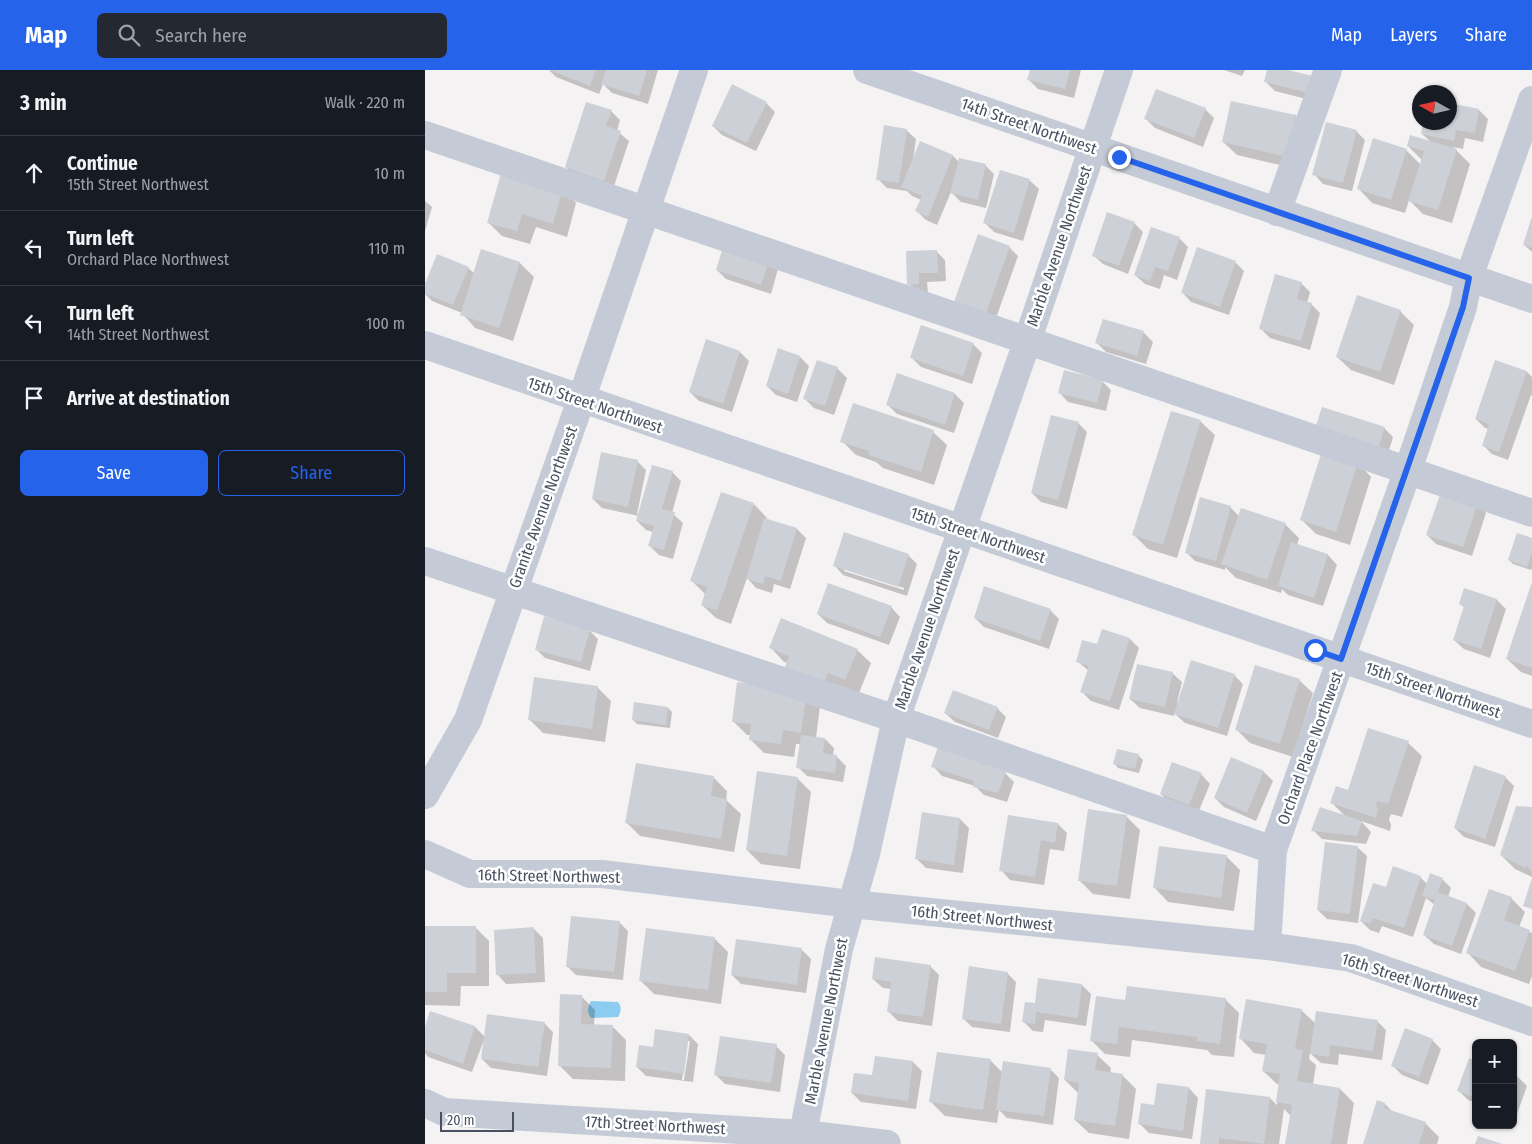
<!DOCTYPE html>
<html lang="en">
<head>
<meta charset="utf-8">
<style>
	body { margin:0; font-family:"Fira Sans Condensed",sans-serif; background:#242831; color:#f1f3f6 }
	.controls { position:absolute; right:15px; bottom:15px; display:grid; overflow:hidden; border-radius:8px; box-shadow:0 1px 4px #0004 }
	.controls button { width:45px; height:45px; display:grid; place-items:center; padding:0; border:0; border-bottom:1px solid #363941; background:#171b24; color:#f1f3f6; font:25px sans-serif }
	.compass { position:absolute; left:987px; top:15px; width:45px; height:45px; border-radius:50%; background:#171b24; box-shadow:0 1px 4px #0004; rotate:278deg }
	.scale { position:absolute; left:15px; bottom:12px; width:74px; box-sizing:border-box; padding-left:5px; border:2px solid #485160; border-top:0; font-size:14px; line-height:18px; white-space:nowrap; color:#485160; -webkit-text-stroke:4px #fff; paint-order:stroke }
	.stop { position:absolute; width:15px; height:15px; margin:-11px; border:4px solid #2563eb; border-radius:50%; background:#fff }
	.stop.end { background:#2563eb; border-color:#fff; box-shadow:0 1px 5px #0008 }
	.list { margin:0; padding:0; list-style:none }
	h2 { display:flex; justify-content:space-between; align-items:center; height:65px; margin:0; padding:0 20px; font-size:21px }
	h2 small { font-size:16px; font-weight:400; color:#9ea1a6 }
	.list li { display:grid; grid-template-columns:32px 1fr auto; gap:15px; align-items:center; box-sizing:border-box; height:75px; padding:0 20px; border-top:1px solid #363941 }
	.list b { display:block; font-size:19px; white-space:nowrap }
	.list p { margin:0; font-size:16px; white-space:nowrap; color:#9ea1a6 }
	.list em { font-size:16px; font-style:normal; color:#9ea1a6 }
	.actions { display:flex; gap:10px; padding:15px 20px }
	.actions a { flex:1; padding:11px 0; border:1px solid #2563eb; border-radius:8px; text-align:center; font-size:18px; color:#2563eb }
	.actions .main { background:#2563eb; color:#fff }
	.icon { flex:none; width:28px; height:28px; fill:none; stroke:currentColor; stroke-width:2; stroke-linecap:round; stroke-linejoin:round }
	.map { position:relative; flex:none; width:1107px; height:1074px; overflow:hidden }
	header { display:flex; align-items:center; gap:30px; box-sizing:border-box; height:70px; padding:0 25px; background:#2563eb; color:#fff }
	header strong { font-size:24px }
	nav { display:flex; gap:28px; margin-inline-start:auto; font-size:18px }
	.search { width:350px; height:45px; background:#242831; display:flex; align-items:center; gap:12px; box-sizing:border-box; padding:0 18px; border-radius:8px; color:#9ea1a6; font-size:19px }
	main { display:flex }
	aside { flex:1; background:#171b24 }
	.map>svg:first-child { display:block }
	.water { fill:#8bccf0 }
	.shadow { fill:#0003; fill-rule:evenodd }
	.building { fill:#cdd0d6 }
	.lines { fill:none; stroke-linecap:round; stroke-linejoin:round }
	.minor { stroke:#c5cbd6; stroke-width:28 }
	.route { stroke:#2563eb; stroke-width:6 }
	.labels { text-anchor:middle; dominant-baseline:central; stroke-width:5; stroke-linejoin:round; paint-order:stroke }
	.street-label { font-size:16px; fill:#485160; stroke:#fff }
</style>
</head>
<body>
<header>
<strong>Map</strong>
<div class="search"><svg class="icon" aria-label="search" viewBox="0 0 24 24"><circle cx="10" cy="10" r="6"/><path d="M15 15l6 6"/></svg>Search here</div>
<nav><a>Map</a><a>Layers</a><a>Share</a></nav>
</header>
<main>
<aside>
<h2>3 min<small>Walk · 220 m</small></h2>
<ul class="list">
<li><svg class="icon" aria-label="ahead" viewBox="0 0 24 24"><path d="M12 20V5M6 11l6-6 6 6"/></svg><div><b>Continue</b><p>15th Street Northwest</p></div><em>10 m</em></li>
<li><svg class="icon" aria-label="left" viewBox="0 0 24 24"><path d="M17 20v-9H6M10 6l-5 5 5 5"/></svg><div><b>Turn left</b><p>Orchard Place Northwest</p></div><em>110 m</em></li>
<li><svg class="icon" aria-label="left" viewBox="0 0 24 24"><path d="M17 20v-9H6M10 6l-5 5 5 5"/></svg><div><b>Turn left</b><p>14th Street Northwest</p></div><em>100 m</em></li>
<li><svg class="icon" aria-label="arrive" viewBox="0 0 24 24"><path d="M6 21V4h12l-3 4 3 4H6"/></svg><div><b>Arrive at destination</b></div></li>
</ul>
<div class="actions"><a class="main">Save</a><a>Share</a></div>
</aside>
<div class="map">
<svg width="1107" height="1074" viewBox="0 0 1107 1074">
	<rect width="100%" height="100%" fill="#f4f2f2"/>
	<path class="water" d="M166,931L193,932C197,937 196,942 193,947L166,948C162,942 162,938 166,931Z"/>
	<path class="shadow" d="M124,0H233L223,34L187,23L178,14L174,24L131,7Z
		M606,0H656L649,28L613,19L604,10Z
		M799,0H820L817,6Z
		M844,0H858L893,32L850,21L841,12Z
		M807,32L871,46L885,60L876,100L812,85L798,72Z
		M341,33L350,42L331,81L297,65L288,56Z
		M780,39L789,48L778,77L730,58L721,49Z
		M1054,40L1063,49L1058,72L1040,68L1038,79L1028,77L1045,94L1027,153L998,144L984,130L980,143L947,133L934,119L981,80L996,95L997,90L983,76L1006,72L997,64Z
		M186,41L195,50L192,61L204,71L188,119L150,106L141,97Z
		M481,60L491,69L488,90L496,73L528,86L534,92L560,95L569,104L561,138L536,132L526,122L512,155L501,150L492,141L496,130L487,126L482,121L462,118L453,109Z
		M931,61L940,70L927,121L898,114L889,104Z
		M604,110L614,119L598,171L569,162L560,153Z
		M138,119L151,133L142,167L111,157L105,174L77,166L63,152Z
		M0,131L7,137L0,161Z
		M1107,149V182L1099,175Z
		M709,153L718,162L703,204L678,194L668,185Z
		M754,168L763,177L752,210L739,205L735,219L720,214L710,205Z
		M300,176L353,199L346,224L301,209L292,200Z
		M584,177L593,186L570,251L539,240Z
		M57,181L95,193L109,207L88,271L50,258L37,243L7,231L0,224V218L43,198L50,204Z
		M511,181L520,190L521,211L502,212L503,223H493L484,214Z
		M810,192L819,201L804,245L766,232L757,222Z
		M876,213L885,222L882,233L886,234L895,243L885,280L845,268L836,259Z
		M975,241L989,255L969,315L926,300L912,287Z
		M719,263L728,272L721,294L681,282L672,273Z
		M548,274L557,283L547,314L496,297L487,288Z
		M315,282L324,291L307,342L274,331L265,322Z
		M375,287L384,296L372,332L351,325L342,316Z
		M1071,291L1102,302L1107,307V326L1106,325L1083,390L1067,384L1058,375L1064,359L1060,358L1051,349Z
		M412,298L422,308L409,345L389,338L380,329Z
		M677,311L686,320L681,341L643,332L634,322Z
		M530,324L539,333L529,363L472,344L463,335Z
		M747,343L776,352L790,365L752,488L723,479L709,465Z
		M653,353L662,362L642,439L616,432L607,423Z
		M959,358L968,367L962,387L900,368Z
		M508,362L522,375L509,415L458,398L451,392L431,385L417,371Z
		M212,391L221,400L212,444H214L247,402L256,411L247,443L258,453L248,489L234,485L224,475L228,462L221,460L212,451L214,446L177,438L168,429Z
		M933,393L946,407L925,475L891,464L877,450Z
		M329,434L342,448V450L372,459L381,468L365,519L349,514L347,523L331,518L322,508L306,554L291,548L277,535L281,525L267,511Z
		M1052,434L1061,443L1047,486L1011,474L1002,465Z
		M805,437L814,446L816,439L861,455L874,468L872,476L903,485L912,495L898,536L863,525L857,519L856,523L811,508L800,497V500L770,491L761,482Z
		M1107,470V498L1106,500L1088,494L1084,490Z
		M483,485L492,494L482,526L418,505L409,495ZM419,498L479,518V520L419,501Z
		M1107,515V606L1096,602L1082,589Z
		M1040,520L1072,530L1081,539L1065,588L1039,579L1029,570L1040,538L1035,534Z
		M466,537L475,547L464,575L402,553L393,544Z
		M625,540L634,549L624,579L559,557L550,548Z
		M164,560L173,569L165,601L120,588L111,579Z
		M705,569L714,578L694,640L666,631L657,622L664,601L652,591L673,576Z
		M346,578L432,580L446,593L434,623L417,616L413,626L375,611L361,597L363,593L359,592Z
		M747,603L757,612L752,633H754L809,605L818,614L802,666L760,653L749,643V646L715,638L705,629Z
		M874,610L888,623L868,687L825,673L811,659Z
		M172,617L186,631L180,672L118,663L104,649Z
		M381,622L395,636L391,668L400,669L409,678L408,686H411L421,696L418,712L382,706L373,697L376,674H371L369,687L339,683L325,669L326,665H322L308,651Z
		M243,638L247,642L245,658L212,654L208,650Z
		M572,638L581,647L573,668L530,652L520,643Z
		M983,673L997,686L977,747L966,744L964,749L966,755L965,761L936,751L946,762L941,774L897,769L888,760L921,747L907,733L924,721Z
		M713,685L718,690L714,703L693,698L689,693Z
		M557,689L565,698L580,703L589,712L582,732L559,725L550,716L517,706L508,696Z
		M807,689L839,702L848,711L831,751L799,737L790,728Z
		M776,704L785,714L773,743L745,733L736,724Z
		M1080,707L1089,716L1070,777L1039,767L1030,758Z
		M289,708L302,721L301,730L316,744L309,782L215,766L201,752Z
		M372,708L386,722L375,799L336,794L322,780Z
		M1107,739V807L1090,799L1076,785Z
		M701,746L715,760L705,829L668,824L654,810Z
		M535,749L544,758L538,803L501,798L492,789Z
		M633,754L642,763L639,781L625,779L619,815L585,810L576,800Z
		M932,777L942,786L933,853L902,849L893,840Z
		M801,786L815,800L809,841L743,832L730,818Z
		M995,807L1002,814L1017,809L1026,818L1023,827L1042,834L1051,843L1036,884L1009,874L999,865L1010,835L1001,828L988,867L957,856L954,863L945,860L936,851L962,819Z
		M1086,828L1100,842L1094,857L1107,863V906L1104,914L1056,897L1043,883Z
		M194,852L203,861L198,910L151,905L142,896Z
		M0,857H50L64,871V916H36L35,936L0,935Z
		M109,859L118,868L120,912L81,914L72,904Z
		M289,868L303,882L296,934L229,924L215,910Z
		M312,870L377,880L386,889L381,923L316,914L307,905Z
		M505,896L514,905L507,956L473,951L464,942L467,919L458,918L448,909Z
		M582,903L591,912L585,962L547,957L538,948Z
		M657,915L666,924L661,956L620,950L618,962L608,961L598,951L611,934Z
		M156,926L170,940L169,955L187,956L201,970L200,1011L148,1009L134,995Z
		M800,929L814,943L809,987L787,985L782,980L707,970L705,987L680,984L666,970L701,931Z
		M876,940L891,954L952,951L961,960L957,990L914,984L913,995L896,993L885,983L884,989L891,995L888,1015L915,1019L929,1033L922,1074H862L866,1046L859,1039L854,1074H776L845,1028L852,1035L855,1015L852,1014L838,1001L841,985L829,983L816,969Z
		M6,943L50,957L60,967L47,1002L3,987L0,983V961Z
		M119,953L128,962L122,1006L66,998L57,989Z
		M231,961L264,965L273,974L268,1012L221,1006L212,997L229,978ZM262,971H265L259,1010H257Z
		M1007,970L1016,979L1003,1015L977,1005L968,996Z
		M351,976L360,985L355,1022L300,1014L291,1005Z
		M672,985L686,998L685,1004L697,1005L711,1019L704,1069L664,1063L650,1050L654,1024L640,1010Z
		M565,990L578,1003L625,999L634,1008L628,1055L582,1048L574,1040L572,1053L520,1046L506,1032Z
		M488,992L497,1001L491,1039L436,1032L427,1023L448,1007Z
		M1051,992V1033L1043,1030L1033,1020Z
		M1088,1006L1093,1007L1102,1016L1091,1047L1088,1046Z
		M733,1014L764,1018L773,1028L767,1069L724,1063L715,1054L730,1036Z
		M960,1034L969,1043L1000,1053L1014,1067L1012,1074H939Z"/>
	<path class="building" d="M125,0H171L165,16Z
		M181,0H222L214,26L176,14Z
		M605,0H645L640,19L602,10Z
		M842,0H863L888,6L884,23L839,12Z
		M307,14L342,32L322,73L287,56Z
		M731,19L781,38L769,68L719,49Z
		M806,31L871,45L862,87L797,72Z
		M161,32L187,40L181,56L196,61L179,111L140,97Z
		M1024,33L1054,39L1050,63L1031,60L1029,71L996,64L998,52H1024Z
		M901,52L932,60L918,113L887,105Z
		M459,55L482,59L474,113L451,110Z
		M985,65L1032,79L1013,140L983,131L999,81L982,76Z
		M948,68L982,79L966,130L932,119Z
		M495,71L528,85L503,147L490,141L497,126L476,117Z
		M534,88L561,94L553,130L525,123Z
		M77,100L138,118L128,154L97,144L92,161L62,153Z
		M575,100L605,109L589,163L558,153Z
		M682,142L710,152L694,196L667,186Z
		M1107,146V178L1098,175Z
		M726,157L755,167L743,201L730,197L725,211L709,205Z
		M553,164L585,176L561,243L529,232Z
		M299,174L345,189L336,215L291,200Z
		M772,177L811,191L795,237L756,223Z
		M56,179L95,192L74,258L35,245Z
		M512,180L513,203H494V214L482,215L481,181Z
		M12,184L44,197L28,235L0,224V214Z
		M850,204L877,212L872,229L887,233L876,271L834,259Z
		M932,225L976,240L955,302L911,287Z
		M678,249L719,261L712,286L670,273Z
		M496,255L549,273L538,306L485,288Z
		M281,269L315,281L298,334L264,322Z
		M353,278L375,286L363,324L341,316Z
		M392,290L413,297L400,336L378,329Z
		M1070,290L1102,301L1074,382L1057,376L1064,354L1050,349Z
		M639,300L678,310L672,333L633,323Z
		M472,303L530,323L520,355L461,335Z
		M428,333L509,360L496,402L443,385L444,381L415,372Z
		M897,337L960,357L953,379L890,359Z
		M746,341L776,350L738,475L707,465Z
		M626,345L654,352L633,430L606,423Z
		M897,381L933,392L911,462L875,450Z
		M176,382L213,390L203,437L167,429Z
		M227,395L248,401L237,439L250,442L239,480L223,476L229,456L211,451Z
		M296,422L329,433L292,541L276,535L282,517L265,511Z
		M1016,422L1053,433L1038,477L1001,465Z
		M775,427L806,436L791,491L760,483Z
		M816,438L861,453L842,510L796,494Z
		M339,448L372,458L356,511L340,506L338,514L321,509Z
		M419,462L484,484L473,517L408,496Z
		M1092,463L1107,468V483L1102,497L1083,490Z
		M866,472L903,484L889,528L853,516Z
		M1107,512V598L1081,589Z
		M403,513L467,536L455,567L392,544Z
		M559,516L626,539L615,571L549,548Z
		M1039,518L1072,529L1056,579L1028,570L1039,536L1034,534Z
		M119,546L165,559L156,592L110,580Z
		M356,548L433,579L420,610L403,603L399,613L360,597L364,586L344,578Z
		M677,559L705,568L685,631L655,622L664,596L651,592L657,570L672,574Z
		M766,590L810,604L793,658L749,644Z
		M712,594L748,602L740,637L704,629Z
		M830,595L875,609L855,674L810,660Z
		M109,607L173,616L167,659L103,650Z
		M312,612L382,621L376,663L358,660L356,674L324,670L326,654L307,652Z
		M528,620L573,637L564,660L519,643Z
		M209,632L243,637L241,655L207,650Z
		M943,658L984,671L963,734L952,731L951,735L953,740L951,748L905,733L911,716L923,720Z
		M376,665L400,668L398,683L412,685L410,703L371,698Z
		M514,674L557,688L555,693L581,702L573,723L548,717L549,711L506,697Z
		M692,679L714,684L710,699L688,694Z
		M806,687L839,701L822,743L789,728Z
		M747,692L777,703L764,735L735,724Z
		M211,693L289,706L286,726L302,729L296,769L200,753Z
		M1049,695L1081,706L1060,769L1029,758Z
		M332,701L373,707L362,786L321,780Z
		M1091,736L1107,737V802L1101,795L1100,798L1075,785Z
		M895,737L937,751L932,766L886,761Z
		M663,739L702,745L692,816L653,811Z
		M497,742L535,748L529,795L490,789Z
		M583,745L633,753L630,773L616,770L610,807L574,801Z
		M900,772L933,776L925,844L892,840Z
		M734,776L802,785L796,828L728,818Z
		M968,796L996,806L979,858L948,848L945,854L935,851L948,813L961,817Z
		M1005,803L1018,808L1013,822L1042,833L1027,876L998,865L1010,830L997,826Z
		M1107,808V839L1098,836Z
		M1064,819L1087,827L1079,850L1105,860L1090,901L1041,883Z
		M146,846L195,851L189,902L141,897Z
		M0,856H51V903H22V922H0Z
		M109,857L111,903L71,905L69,860Z
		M221,858L290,867L283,920L214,911Z
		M311,869L377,878L372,915L306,905Z
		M450,887L506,895L498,947L462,942L466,912L447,909Z
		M544,896L583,902L576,954L537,949Z
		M613,908L657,914L653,948L611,942L610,954L597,952L600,932L610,933Z
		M702,916L801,928L795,974L772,971V967L694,957L692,974L665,971L671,926L700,930Z
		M135,924L157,925L156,954L188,955L186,998L133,996Z
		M821,929L877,939L870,979L878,980L872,1011L915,1018L906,1074H860L867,1035L851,1032L855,1004L837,1001L842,974L814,969Z
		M5,941L50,956L38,994L0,980V957Z
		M891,941L953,950L948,981L905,975L904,987L885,984Z
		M62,944L120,952L113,997L56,989Z
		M980,958L1008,969L994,1007L966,996Z
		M230,959L264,964L259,1004L211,997L214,975L228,977Z
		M295,966L352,974L346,1013L289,1005Z
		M643,979L673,983L670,1000L698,1004L690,1056L649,1050L654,1013L639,1010Z
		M512,982L566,989L558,1040L504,1032Z
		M450,986L488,991L483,1031L426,1023L429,1003L447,1005Z
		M1044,988L1051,991V1028L1032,1021Z
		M578,991L626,998L619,1046L571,1040Z
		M732,1013L764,1017L758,1061L713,1054L716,1033L729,1035Z
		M781,1019L845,1027L839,1074L794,1068V1074H775Z
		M952,1030L960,1033L959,1038L1001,1052L994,1074H938Z
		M1053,1066L1077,1074H1050Z"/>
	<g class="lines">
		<path class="minor" d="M442,0L1107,229
			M0,65L1107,443
			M852,142L903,0
			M0,275L1107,654
			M0,491L471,649L848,780
			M0,725L43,650L156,330L269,0
			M0,784L45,804H177L426,834L842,876L926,888L1107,952
			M842,876L848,780L983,400L1038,237L1044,207L1107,30
			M0,1033L19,1042L379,1064L462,1074
			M376,1074L414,879L441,784L471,649L603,269L694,0"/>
	</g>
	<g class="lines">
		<path class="route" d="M694,87L1044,208L1038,237L916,589L890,580"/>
	</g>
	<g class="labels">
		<g class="street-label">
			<text transform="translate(604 56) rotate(19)">14th Street Northwest</text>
			<text transform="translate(634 176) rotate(-71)">Marble Avenue Northwest</text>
			<text transform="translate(170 335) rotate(19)">15th Street Northwest</text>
			<text transform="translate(118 437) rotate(-70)">Granite Avenue Northwest</text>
			<text transform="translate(553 465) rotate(19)">15th Street Northwest</text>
			<text transform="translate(502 559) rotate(-71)">Marble Avenue Northwest</text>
			<text transform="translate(1008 620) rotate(19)">15th Street Northwest</text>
			<text transform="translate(885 678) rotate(-70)">Orchard Place Northwest</text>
			<text transform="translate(124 806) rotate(1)">16th Street Northwest</text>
			<text transform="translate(557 848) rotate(6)">16th Street Northwest</text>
			<text transform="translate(985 910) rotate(18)">16th Street Northwest</text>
			<text transform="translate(401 951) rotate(-79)">Marble Avenue Northwest</text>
			<text transform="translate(230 1055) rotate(3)">17th Street Northwest</text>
		</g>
	</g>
</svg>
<div class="controls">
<button>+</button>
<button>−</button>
</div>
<svg class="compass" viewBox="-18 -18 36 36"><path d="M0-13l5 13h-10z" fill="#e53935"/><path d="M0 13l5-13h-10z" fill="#9ea1a6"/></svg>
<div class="scale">20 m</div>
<div class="stop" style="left:890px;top:580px"></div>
<div class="stop end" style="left:694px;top:87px"></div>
</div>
</main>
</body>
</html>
